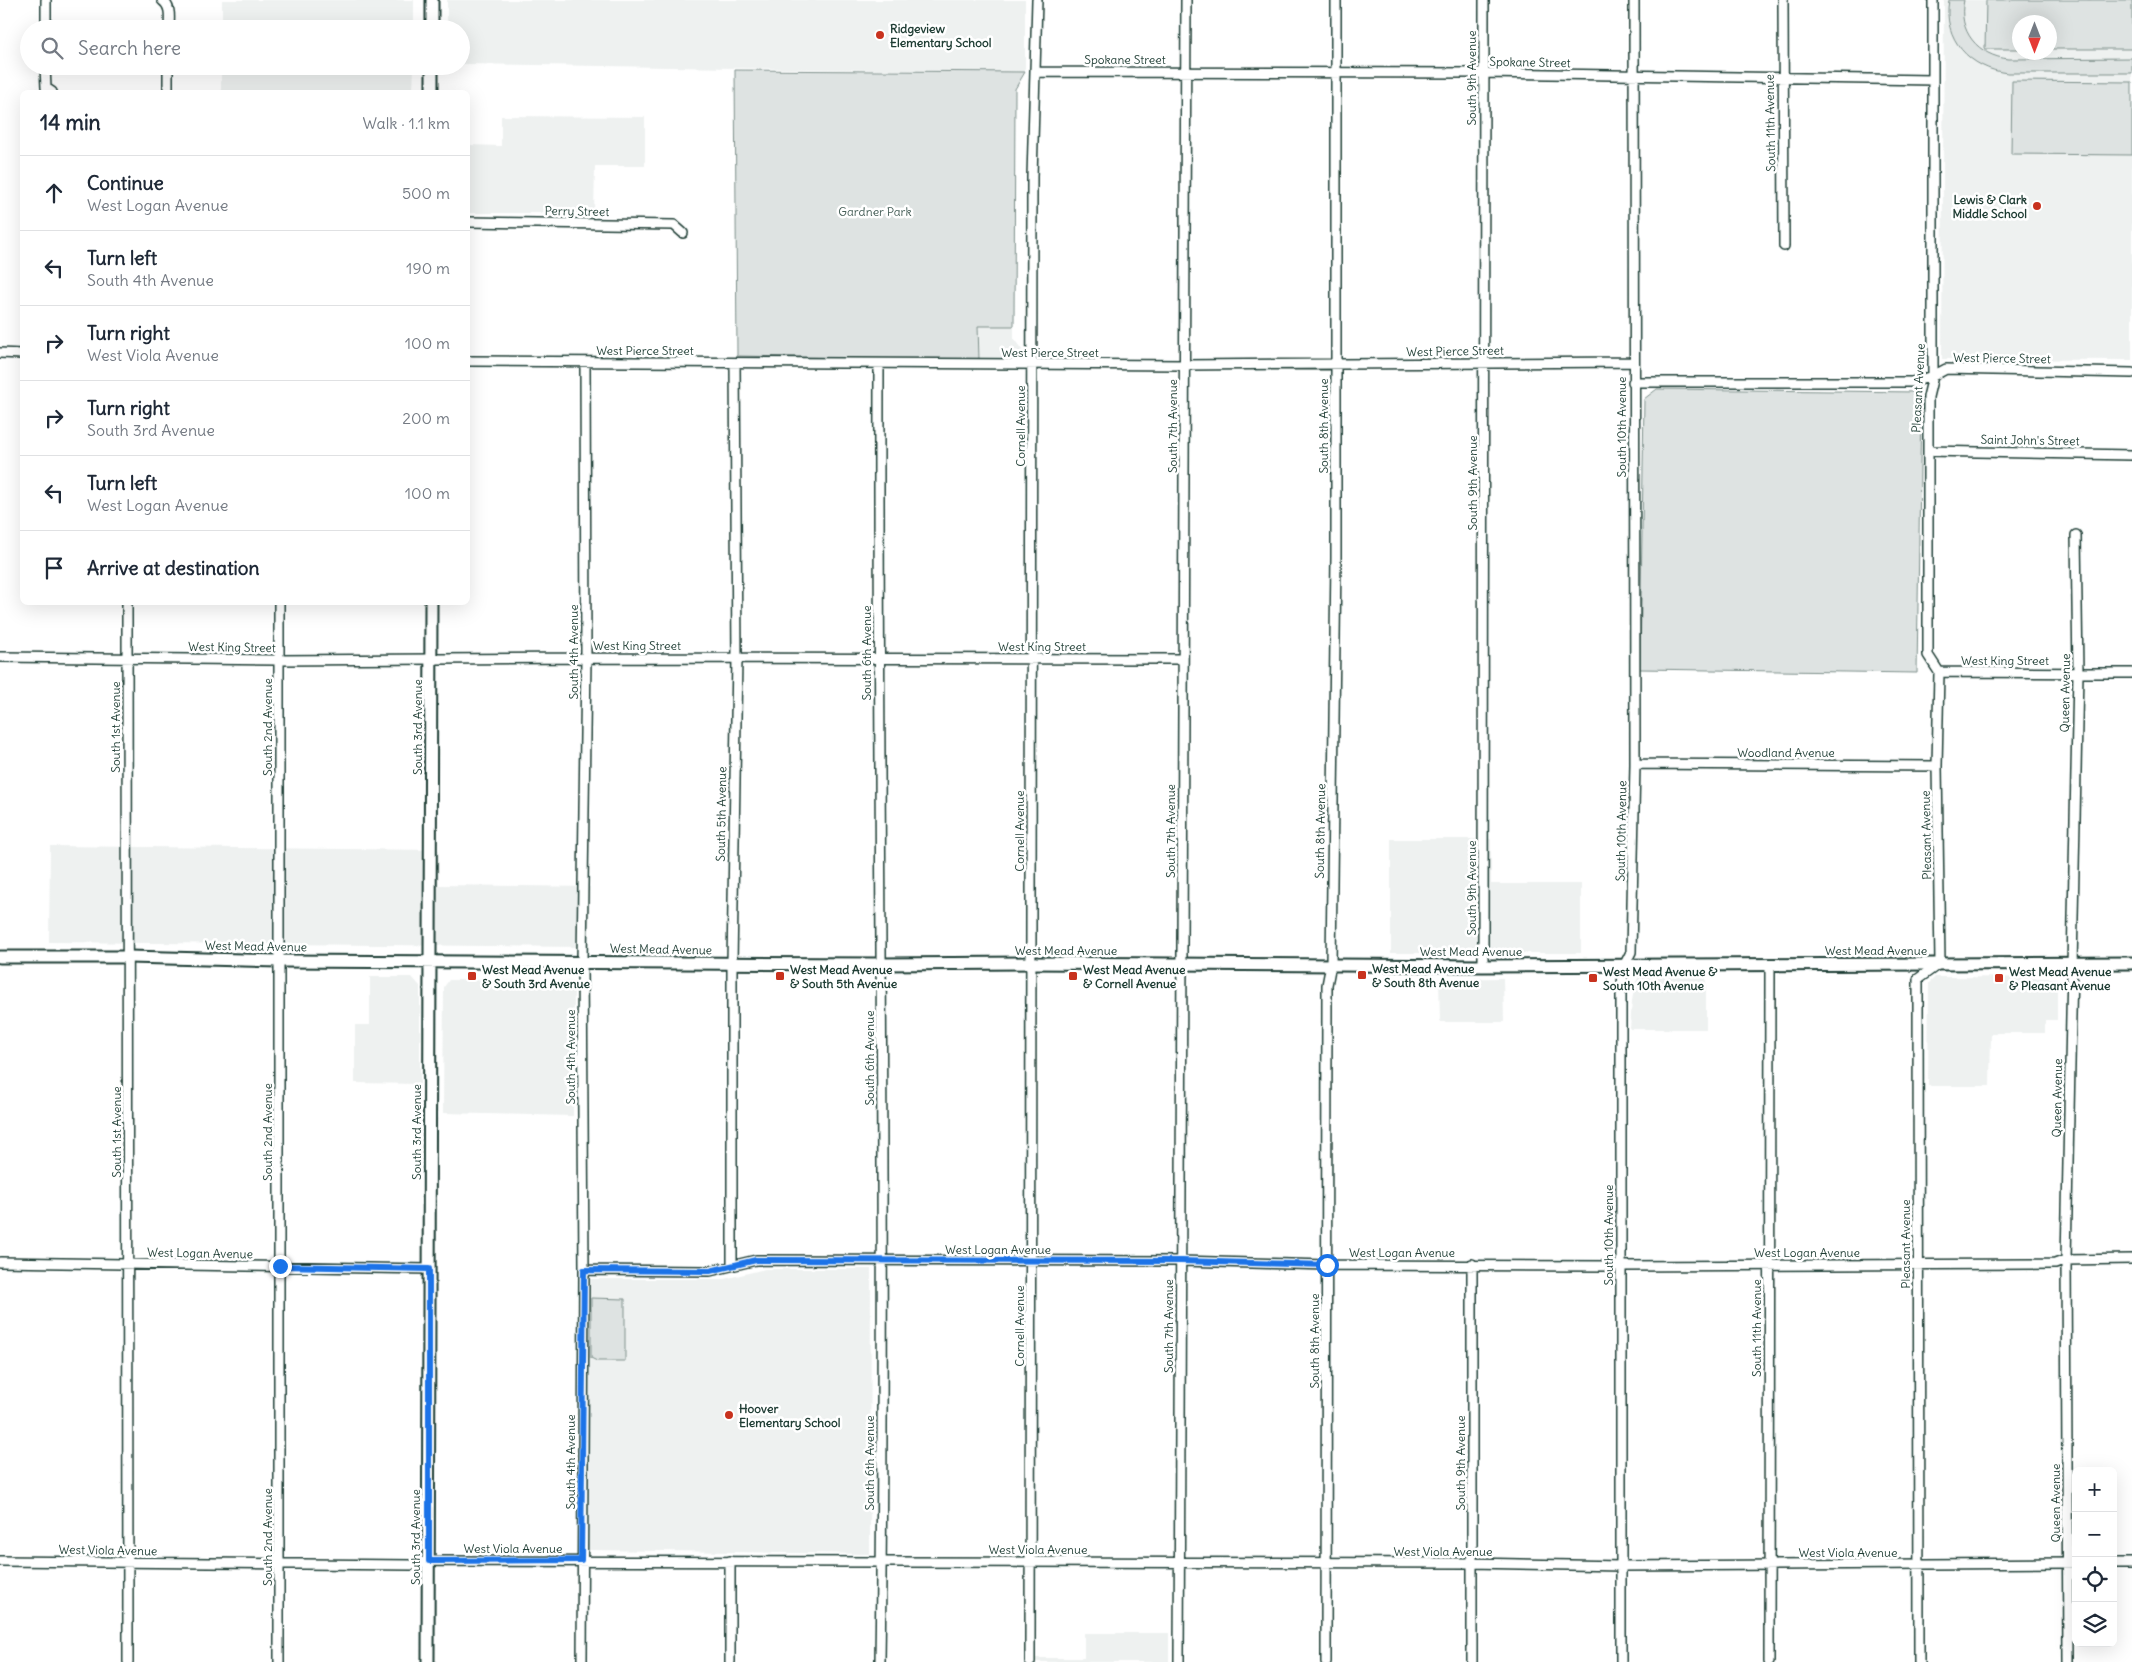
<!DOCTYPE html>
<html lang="en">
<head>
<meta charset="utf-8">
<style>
	body { margin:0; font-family:Delius,sans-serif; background:#f6f6f7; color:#1f2937 }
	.controls { position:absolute; right:15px; bottom:15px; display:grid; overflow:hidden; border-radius:8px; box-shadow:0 5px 20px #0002 }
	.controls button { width:45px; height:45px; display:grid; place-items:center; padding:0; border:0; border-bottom:1px solid #e0e1e3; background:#fff; color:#1f2937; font:25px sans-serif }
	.compass { position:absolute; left:2012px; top:15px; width:45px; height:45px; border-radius:50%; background:#fff; box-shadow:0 5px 20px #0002; rotate:180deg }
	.stop { position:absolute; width:15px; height:15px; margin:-11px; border:4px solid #1a73e8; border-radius:50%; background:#fff }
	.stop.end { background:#1a73e8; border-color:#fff; box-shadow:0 1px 5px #0008 }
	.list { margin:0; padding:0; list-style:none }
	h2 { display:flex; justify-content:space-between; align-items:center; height:65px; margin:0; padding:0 20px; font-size:21px }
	h2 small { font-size:16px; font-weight:400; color:#747a83 }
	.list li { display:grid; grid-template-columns:32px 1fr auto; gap:15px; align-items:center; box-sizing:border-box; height:75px; padding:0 20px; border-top:1px solid #e0e1e3 }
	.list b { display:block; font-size:19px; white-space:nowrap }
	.list p { margin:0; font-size:16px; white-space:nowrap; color:#747a83 }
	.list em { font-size:16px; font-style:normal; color:#747a83 }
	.icon { flex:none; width:28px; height:28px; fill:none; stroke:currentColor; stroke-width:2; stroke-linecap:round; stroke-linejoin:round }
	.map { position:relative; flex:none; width:2132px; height:1662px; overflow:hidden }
	.search { position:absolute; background:#fff; box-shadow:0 5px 20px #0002; left:20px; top:20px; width:450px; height:55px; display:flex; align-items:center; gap:12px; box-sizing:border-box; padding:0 18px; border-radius:28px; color:#747a83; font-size:19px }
	.panel { position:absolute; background:#fff; box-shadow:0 5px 20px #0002; left:20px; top:90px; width:450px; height:515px; border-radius:8px }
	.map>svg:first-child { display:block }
	.built { fill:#eef1f0; fill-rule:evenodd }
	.green { fill:#dee3e2; stroke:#7e908b }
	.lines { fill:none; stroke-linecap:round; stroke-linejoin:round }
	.minor-casing { stroke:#1f3d34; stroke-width:12 }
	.tertiary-casing { stroke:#1f3d34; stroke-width:15 }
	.minor { stroke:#fff; stroke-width:9 }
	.tertiary { stroke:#fff; stroke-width:11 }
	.route { stroke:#1a73e8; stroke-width:6 }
	.poi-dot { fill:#c8321e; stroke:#fff; stroke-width:2 }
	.labels { text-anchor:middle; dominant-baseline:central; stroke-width:5; stroke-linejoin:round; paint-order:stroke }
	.poi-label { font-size:12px; font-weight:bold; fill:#1f3d34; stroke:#fff; text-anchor:start }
	.street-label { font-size:12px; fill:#1f3d34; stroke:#fff }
	.park-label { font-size:12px; fill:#455e57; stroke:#fff }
</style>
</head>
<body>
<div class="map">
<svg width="2132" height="1662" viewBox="0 0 2132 1662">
	<rect width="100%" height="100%" fill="#fff"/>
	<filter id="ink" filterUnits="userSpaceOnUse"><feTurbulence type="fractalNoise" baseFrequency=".02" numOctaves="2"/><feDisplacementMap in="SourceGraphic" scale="10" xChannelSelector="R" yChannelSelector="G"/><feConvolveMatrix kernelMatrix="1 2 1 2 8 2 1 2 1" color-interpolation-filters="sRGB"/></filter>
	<g filter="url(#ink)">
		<path class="built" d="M222,0H414V29H222Z
			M447,0H1025V72L461,64V29H447Z
			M1944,0H2132V360L1942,359ZM2020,22H2050V52H2020Z
			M221,66H414L413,92H221Z
			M501,116L645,117V166H595L594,213H468V145L501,146Z
			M978,326H1014V339L1022,350V360H979Z
			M1391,839H1491V884H1581V953H1391Z
			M50,846L439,850V885L590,887L589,947L49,942Z
			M370,977H412L420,986V1084L355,1083V1025H370Z
			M1639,977H1706V1029H1630L1632,1001L1635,983Z
			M1935,977L2057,978V1020H2045V1033H1991L1990,1086H1928L1929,983Z
			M1503,978L1504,1022H1440L1439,979Z
			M449,980L574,981L573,1116L443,1113L444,987Z
			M765,1269H871L870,1554L588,1550V1279H724Z
			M1084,1633H1169V1662H1036V1658H1084Z"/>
		<path class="green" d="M1949,0H1964C1957,31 1978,56 2009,59L2132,58V73H2008C1970,69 1942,39 1949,0Z
			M1986,0H2132V49H2050V22H2020L2019,49H1985Z
			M735,70L1025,72L1015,89L1014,326H978L979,360L737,356Z
			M2012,81L2132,82V155L2011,154Z
			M1657,389L1917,392L1921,401L1917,673L1640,669L1644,399Z
			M591,1298L625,1299V1361H597L591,1358Z"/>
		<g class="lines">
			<defs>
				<path id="minor" d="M162,0C172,7 169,18 169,29
					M1783,0L1784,246
					M46,29V0
					M45,66L46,88L52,92
					M1036,72L1484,73L1933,80
					M168,92V66
					M468,222L674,225L683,233
					M0,353L22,354
					M468,361L1184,365L1633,362
					M879,364C878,797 886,1229 880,1662
					M1633,382H1912L1933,376L1946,369L2132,373
					M1928,451L2132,455
					M127,602L128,1662
					M0,657L279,660L586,658L1183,659
					M1939,672L2132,673
					M1635,764L1937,766
					M1483,966L1484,0
					M0,1262L429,1269
					M1472,1264V1662
					M732,1265V964L737,658L735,363
					M584,1270L710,1271L756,1260L1181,1261L1327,1265L1620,1266L2055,1264L2066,1260L2132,1259
					M0,1561L412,1565L429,1561L1472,1563L1621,1566L2076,1563
					M2113,1563H2132
					M279,1662V602
					M582,1662L584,1270L582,962L586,658L585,362
					M730,1662V1561
					M1030,1662L1032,177L1037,0
					M1179,1662L1186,0
					M1326,1662L1327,985L1331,964L1336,558V0
					M1621,1662V989L1625,964L1631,952L1635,764L1634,0
					M1769,1662L1770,964
					M1919,1662L1918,979L1940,963L1937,766L1939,672L1928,655V397L1933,376V0
					M2068,1662L2066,1260L2078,673L2076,535"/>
				<path id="tertiary" d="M432,0V29
					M432,66V92
					M0,957H129L279,961L881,964L1032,963L1483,966L2132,963
					M428,1662L431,602"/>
			</defs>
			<use href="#minor" class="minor-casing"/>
			<use href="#tertiary" class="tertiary-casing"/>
			<use href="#minor" class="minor"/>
			<use href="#tertiary" class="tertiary"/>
		</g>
	</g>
	<g class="lines" filter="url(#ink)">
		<path class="route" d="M280,1266L429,1269V1561L581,1560L584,1270L710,1271L756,1260L1181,1261L1327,1265"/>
	</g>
	<g class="poi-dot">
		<circle cx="880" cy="35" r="5"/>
		<circle cx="2037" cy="206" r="5"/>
		<rect x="1357" y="970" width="10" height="10" rx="2.5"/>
		<rect x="467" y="971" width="10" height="10" rx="2.5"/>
		<rect x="775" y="971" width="10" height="10" rx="2.5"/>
		<rect x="1068" y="971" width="10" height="10" rx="2.5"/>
		<rect x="1588" y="973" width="10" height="10" rx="2.5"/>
		<rect x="1994" y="973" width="10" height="10" rx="2.5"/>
		<circle cx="729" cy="1415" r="5"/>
	</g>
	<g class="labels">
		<g class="poi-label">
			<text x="890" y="28">Ridgeview<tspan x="890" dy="14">Elementary School</tspan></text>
			<text x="2027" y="199" text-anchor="end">Lewis &amp; Clark<tspan x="2027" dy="14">Middle School</tspan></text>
			<text x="1372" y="968">West Mead Avenue<tspan x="1372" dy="14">&amp; South 8th Avenue</tspan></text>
			<text x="482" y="969">West Mead Avenue<tspan x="482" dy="14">&amp; South 3rd Avenue</tspan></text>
			<text x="790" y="969">West Mead Avenue<tspan x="790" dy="14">&amp; South 5th Avenue</tspan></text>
			<text x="1083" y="969">West Mead Avenue<tspan x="1083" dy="14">&amp; Cornell Avenue</tspan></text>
			<text x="1603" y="971">West Mead Avenue &amp;<tspan x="1603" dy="14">South 10th Avenue</tspan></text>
			<text x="2009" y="971">West Mead Avenue<tspan x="2009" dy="14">&amp; Pleasant Avenue</tspan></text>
			<text x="739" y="1408">Hoover<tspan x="739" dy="14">Elementary School</tspan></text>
		</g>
		<g class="street-label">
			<text x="1125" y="59">Spokane Street</text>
			<text transform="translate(1530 62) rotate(1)">Spokane Street</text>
			<text transform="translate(1471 78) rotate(-90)">South 9th Avenue</text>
			<text transform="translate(1770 123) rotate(-91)">South 11th Avenue</text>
			<text transform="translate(577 211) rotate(1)">Perry Street</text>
			<text x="645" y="350">West Pierce Street</text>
			<text transform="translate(1455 351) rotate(-1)">West Pierce Street</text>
			<text x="1050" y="352">West Pierce Street</text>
			<text transform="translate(2002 358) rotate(1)">West Pierce Street</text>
			<text transform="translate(1918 388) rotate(-87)">Pleasant Avenue</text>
			<text transform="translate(1020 426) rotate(-90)">Cornell Avenue</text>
			<text transform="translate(1172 426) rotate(-90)">South 7th Avenue</text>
			<text transform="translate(1323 426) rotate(-90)">South 8th Avenue</text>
			<text transform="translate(1621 427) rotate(-90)">South 10th Avenue</text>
			<text transform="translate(2030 440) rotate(1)">Saint John's Street</text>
			<text transform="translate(1472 483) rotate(-90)">South 9th Avenue</text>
			<text x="637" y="645">West King Street</text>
			<text x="1042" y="646">West King Street</text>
			<text transform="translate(232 647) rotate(1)">West King Street</text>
			<text transform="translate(573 652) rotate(-90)">South 4th Avenue</text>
			<text transform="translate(866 653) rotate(-90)">South 6th Avenue</text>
			<text x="2005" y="660">West King Street</text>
			<text transform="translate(2065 693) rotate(-89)">Queen Avenue</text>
			<text transform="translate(115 727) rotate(-90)">South 1st Avenue</text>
			<text transform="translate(267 727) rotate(-90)">South 2nd Avenue</text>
			<text transform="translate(417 727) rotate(-90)">South 3rd Avenue</text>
			<text x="1786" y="752">Woodland Avenue</text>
			<text transform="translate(721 814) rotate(-89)">South 5th Avenue</text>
			<text transform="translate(1019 831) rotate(-90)">Cornell Avenue</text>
			<text transform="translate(1170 831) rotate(-90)">South 7th Avenue</text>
			<text transform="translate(1320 831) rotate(-89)">South 8th Avenue</text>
			<text transform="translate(1621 831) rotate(-89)">South 10th Avenue</text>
			<text transform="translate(1926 835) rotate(-91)">Pleasant Avenue</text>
			<text transform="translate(1471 888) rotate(-90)">South 9th Avenue</text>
			<text transform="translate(256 946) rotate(1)">West Mead Avenue</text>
			<text transform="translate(661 949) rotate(1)">West Mead Avenue</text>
			<text x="1066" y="950">West Mead Avenue</text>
			<text x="1876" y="950">West Mead Avenue</text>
			<text x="1471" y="951">West Mead Avenue</text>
			<text transform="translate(570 1057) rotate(-90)">South 4th Avenue</text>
			<text transform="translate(869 1058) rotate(-90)">South 6th Avenue</text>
			<text transform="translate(2057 1098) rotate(-89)">Queen Avenue</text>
			<text transform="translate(116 1132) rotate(-90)">South 1st Avenue</text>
			<text transform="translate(267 1132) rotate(-90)">South 2nd Avenue</text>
			<text transform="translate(416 1132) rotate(-90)">South 3rd Avenue</text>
			<text transform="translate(1608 1235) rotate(-90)">South 10th Avenue</text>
			<text transform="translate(1905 1244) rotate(-90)">Pleasant Avenue</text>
			<text x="998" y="1249">West Logan Avenue</text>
			<text x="1402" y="1252">West Logan Avenue</text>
			<text x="1807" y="1252">West Logan Avenue</text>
			<text transform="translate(200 1253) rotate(1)">West Logan Avenue</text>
			<text transform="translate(1019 1326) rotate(-90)">Cornell Avenue</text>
			<text transform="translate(1168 1326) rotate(-90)">South 7th Avenue</text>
			<text transform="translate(1756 1328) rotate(-90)">South 11th Avenue</text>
			<text transform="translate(1314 1341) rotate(-90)">South 8th Avenue</text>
			<text transform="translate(570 1462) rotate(-90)">South 4th Avenue</text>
			<text transform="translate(869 1463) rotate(-90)">South 6th Avenue</text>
			<text transform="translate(1460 1463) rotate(-90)">South 9th Avenue</text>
			<text transform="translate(2055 1503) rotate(-90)">Queen Avenue</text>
			<text transform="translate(267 1537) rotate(-90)">South 2nd Avenue</text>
			<text transform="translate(415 1537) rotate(-90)">South 3rd Avenue</text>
			<text x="513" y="1548">West Viola Avenue</text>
			<text x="1038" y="1549">West Viola Avenue</text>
			<text transform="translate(108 1550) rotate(1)">West Viola Avenue</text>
			<text x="1443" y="1551">West Viola Avenue</text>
			<text x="1848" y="1552">West Viola Avenue</text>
		</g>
		<g class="park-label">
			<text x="875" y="211">Gardner Park</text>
		</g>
	</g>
</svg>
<div class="controls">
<button>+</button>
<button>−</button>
<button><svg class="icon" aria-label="locate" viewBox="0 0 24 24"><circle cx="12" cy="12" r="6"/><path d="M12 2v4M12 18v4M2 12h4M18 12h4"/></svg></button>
<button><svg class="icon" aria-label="layers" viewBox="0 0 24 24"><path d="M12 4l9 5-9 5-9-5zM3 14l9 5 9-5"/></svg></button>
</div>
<svg class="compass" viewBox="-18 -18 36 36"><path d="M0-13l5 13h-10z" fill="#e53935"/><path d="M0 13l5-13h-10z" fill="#747a83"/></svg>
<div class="stop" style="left:1327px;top:1265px"></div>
<div class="stop end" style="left:280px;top:1266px"></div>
<div class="search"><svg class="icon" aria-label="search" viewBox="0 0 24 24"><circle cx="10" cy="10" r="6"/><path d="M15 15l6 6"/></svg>Search here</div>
<section class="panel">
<h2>14 min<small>Walk · 1.1 km</small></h2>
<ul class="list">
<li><svg class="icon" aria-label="ahead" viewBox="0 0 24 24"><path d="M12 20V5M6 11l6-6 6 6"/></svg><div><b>Continue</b><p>West Logan Avenue</p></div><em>500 m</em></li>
<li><svg class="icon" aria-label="left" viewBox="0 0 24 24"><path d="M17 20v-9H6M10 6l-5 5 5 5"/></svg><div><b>Turn left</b><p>South 4th Avenue</p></div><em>190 m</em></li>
<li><svg class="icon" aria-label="right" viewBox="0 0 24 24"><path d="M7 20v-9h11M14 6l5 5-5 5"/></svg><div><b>Turn right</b><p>West Viola Avenue</p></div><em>100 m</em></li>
<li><svg class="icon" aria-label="right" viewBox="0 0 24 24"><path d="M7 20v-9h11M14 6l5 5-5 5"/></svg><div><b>Turn right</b><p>South 3rd Avenue</p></div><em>200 m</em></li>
<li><svg class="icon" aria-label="left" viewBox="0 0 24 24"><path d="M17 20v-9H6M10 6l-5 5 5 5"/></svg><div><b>Turn left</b><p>West Logan Avenue</p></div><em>100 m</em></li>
<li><svg class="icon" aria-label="arrive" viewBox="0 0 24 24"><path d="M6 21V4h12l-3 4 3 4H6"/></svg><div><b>Arrive at destination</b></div></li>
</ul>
</section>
</div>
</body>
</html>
